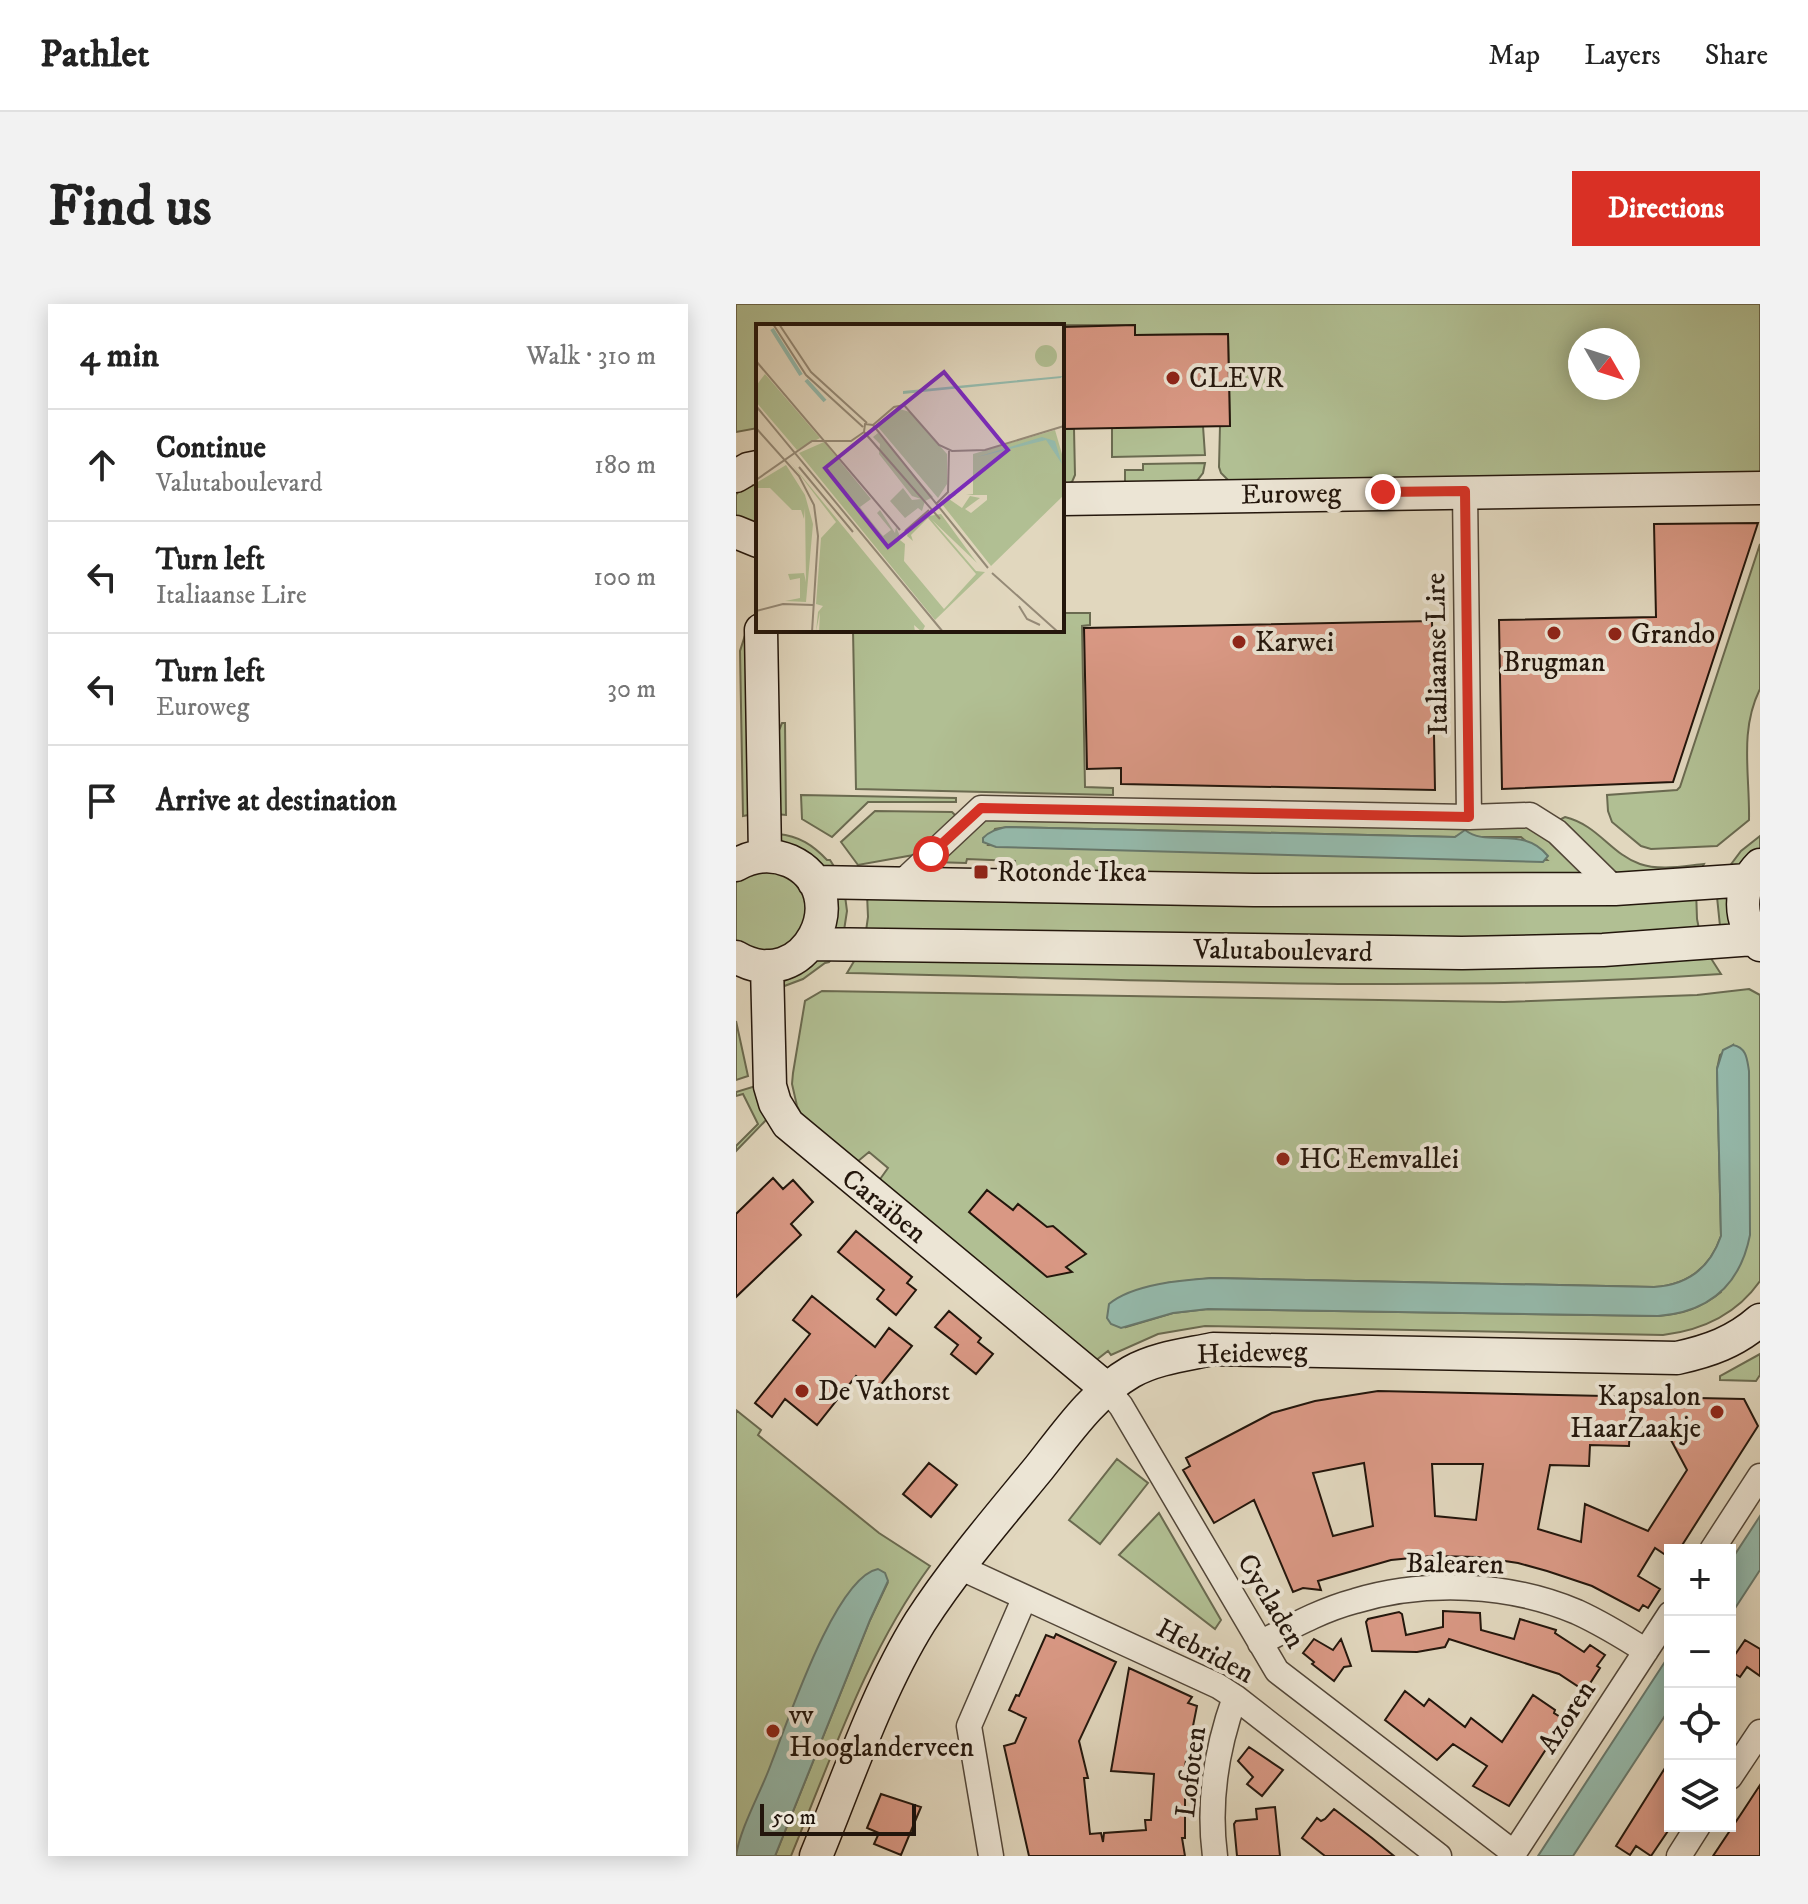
<!DOCTYPE html>
<html lang="en">
<head>
<meta charset="utf-8">
<style>
	body { margin:0; font-family:"IM FELL DW Pica",serif; background:#f2f2f2; color:#222 }
	.controls { position:absolute; right:24px; bottom:24px; display:grid; overflow:hidden; border-radius:0px; box-shadow:0 4px 20px #0003 }
	.controls button { width:72px; height:72px; display:grid; place-items:center; padding:0; border:0; border-bottom:2px solid #e0e0e0; background:#fff; color:#222; font:40px sans-serif }
	.compass { position:absolute; left:832px; top:24px; width:72px; height:72px; border-radius:50%; background:#fff; box-shadow:0 4px 20px #0003; rotate:129deg }
	.scale { position:absolute; left:24px; bottom:20px; width:156px; box-sizing:border-box; padding-left:8px; border:4px solid #23160c; border-top:0; font-size:22px; line-height:28px; white-space:nowrap; color:#23160c; -webkit-text-stroke:6px #ece5d5; paint-order:stroke }
	.stop { position:absolute; width:24px; height:24px; margin:-18px; border:6px solid #d93025; border-radius:50%; background:#fff }
	.stop.end { background:#d93025; border-color:#fff; box-shadow:0 2px 8px #0008 }
	.list { margin:0; padding:0; list-style:none }
	h2 { display:flex; justify-content:space-between; align-items:center; height:104px; margin:0; padding:0 32px; font-size:34px }
	h2 small { font-size:26px; font-weight:400; color:#767676 }
	.list li { display:grid; grid-template-columns:52px 1fr auto; gap:24px; align-items:center; box-sizing:border-box; height:112px; padding:0 32px; border-top:2px solid #e0e0e0 }
	.list b { display:block; font-size:30px; white-space:nowrap }
	.list p { margin:0; font-size:26px; white-space:nowrap; color:#767676 }
	.list em { font-size:26px; font-style:normal; color:#767676 }
	.icon { flex:none; width:44px; height:44px; fill:none; stroke:currentColor; stroke-width:2; stroke-linecap:round; stroke-linejoin:round }
	.map { position:relative; flex:none; width:1024px; height:1552px; overflow:hidden; border-radius:0px }
	header { display:flex; align-items:center; gap:48px; box-sizing:border-box; height:112px; padding:0 40px; background:#fff; border-bottom:2px solid #e0e0e0 }
	header strong { font-size:38px }
	nav { display:flex; gap:44px; margin-inline-start:auto; font-size:28px }
	.intro { display:flex; align-items:center; justify-content:space-between; box-sizing:border-box; height:192px; padding:0 48px }
	h1 { margin:0; font-size:56px }
	.button { padding:20px 36px; border-radius:0px; background:#d93025; color:#fff; font-size:28px; font-weight:700 }
	main { display:flex; gap:48px; padding:0 48px }
	aside { flex:1; background:#fff; border-radius:0px; box-shadow:0 4px 20px #0003 }
	.map>svg:first-child { display:block }
	.green { fill:#b1bf93; stroke:#6a6a50; stroke-width:2; fill-rule:evenodd }
	.water { fill:#95baac; stroke:#67786c; stroke-width:2 }
	.building { fill:#d99884; stroke:#23160c; stroke-width:2; fill-rule:evenodd }
	.lines { fill:none; stroke-linecap:round; stroke-linejoin:round }
	.street-casing { stroke:#524638; stroke-width:27 }
	.secondary-casing { stroke:#23160c; stroke-width:35 }
	.street { stroke:#ece5d5; stroke-width:24 }
	.secondary { stroke:#ece5d5; stroke-width:32 }
	.route { stroke:#d93025; stroke-width:10 }
	.poi-dot { fill:#8f2418; stroke:#ece5d5; stroke-width:3 }
	.labels { text-anchor:middle; dominant-baseline:central; stroke-width:8; stroke-linejoin:round; paint-order:stroke }
	.poi-label { font-size:28px; fill:#23160c; stroke:#ece5d5; text-anchor:start }
	.street-label { font-size:28px; fill:#23160c; stroke:#ece5d5 }
	.inset-river { fill:none; stroke:#95baac; stroke-width:4 }
	.inset-road { fill:none; stroke:#958a77; stroke-width:2 }
	.view { fill:#7b2cbf; fill-opacity:0.15; stroke:#7b2cbf; stroke-width:4 }
	.inset-edge { fill:none; stroke:#23160c; stroke-width:4 }
</style>
</head>
<body>
<header>
<strong>Pathlet</strong>
<nav><a>Map</a><a>Layers</a><a>Share</a></nav>
</header>
<div class="intro"><h1>Find us</h1><a class="button">Directions</a></div>
<main>
<aside>
<h2>4 min<small>Walk · 310 m</small></h2>
<ul class="list">
<li><svg class="icon" aria-label="ahead" viewBox="0 0 24 24"><path d="M12 20V5M6 11l6-6 6 6"/></svg><div><b>Continue</b><p>Valutaboulevard</p></div><em>180 m</em></li>
<li><svg class="icon" aria-label="left" viewBox="0 0 24 24"><path d="M17 20v-9H6M10 6l-5 5 5 5"/></svg><div><b>Turn left</b><p>Italiaanse Lire</p></div><em>100 m</em></li>
<li><svg class="icon" aria-label="left" viewBox="0 0 24 24"><path d="M17 20v-9H6M10 6l-5 5 5 5"/></svg><div><b>Turn left</b><p>Euroweg</p></div><em>30 m</em></li>
<li><svg class="icon" aria-label="arrive" viewBox="0 0 24 24"><path d="M6 21V4h12l-3 4 3 4H6"/></svg><div><b>Arrive at destination</b></div></li>
</ul>
</aside>
<div class="map">
<svg width="1024" height="1552" viewBox="0 0 1024 1552">
	<rect width="100%" height="100%" fill="#e1d7be"/>
	<filter id="stains"><feTurbulence type="fractalNoise" baseFrequency=".0025" numOctaves="4"/><feColorMatrix values="0 0 0 0 .2 0 0 0 0 .09 0 0 0 0 .02 0 0 0 .5 -.17"/></filter>
	<radialGradient id="worn" r=".72"><stop offset=".6" stop-color="#630" stop-opacity="0"/><stop offset="1" stop-color="#630" stop-opacity=".3"/></radialGradient>
	<path class="green" d="M0,0H1024V170L494,178L485,169L483,163L484,122L494,121L492,30L399,31L398,21L22,22V124L0,128ZM844,36H892V84H844Z
		M467,122L469,151L376,153V124Z
		M326,125H338L339,171L336,178L326,183Z
		M469,159L467,169L460,178L389,182V166H407V160Z
		M22,177V226L3,216L0,211V191L5,183Z
		M1024,240V385C1003,427 1014,471 1013,516L981,542L915,545L905,542L876,518L872,507L871,491L941,486L944,483Z
		M326,309H354V321L346,322L349,483L377,484V491L120,485L117,326H326Z
		M10,328L18,510L7,512L4,347Z
		M46,419H49L50,511L40,510L39,436Z
		M65,491L220,494V498H132L96,533L66,515Z
		M139,507L216,508L221,513L183,550L122,561L105,538Z
		M255,513L788,517L816,533L858,579L280,568L279,557L231,555L230,559L197,558L243,519ZM271,523L719,533L729,529L740,533H785L811,556L252,541L259,525Z
		M829,513C862,521 875,550 904,560C924,567 948,562 968,560L961,574L912,578L878,568L823,516Z
		M42,530C63,532 77,541 91,556H94L104,572L48,543Z
		M1024,532V551L1013,561L993,563L1005,547Z
		M19,566L52,570L72,597L67,629L41,648L9,644L0,637V577Z
		M995,582L1004,625L984,622L981,593Z
		M108,584L111,607L107,633H96L92,598Z
		M960,585L961,615L965,635L129,634L132,613L131,590Z
		M969,645L985,670C694,690 402,675 111,669L120,654Z
		M101,647L93,658L89,659L67,675L43,684C50,660 80,655 101,647Z
		M1013,685L1024,691V977C1001,1010 967,1026 927,1031L469,1022L422,1030L375,1051L372,1047L359,1057L142,878L152,864L133,848L121,858L66,812L61,802L56,780L57,769L69,697L86,687L768,698L961,691ZM997,741L985,988C965,1004 947,1010 922,1012L472,1005L437,1009L390,1023L396,989L431,979L476,974L918,983C952,981 974,964 985,932L981,765L984,751Z
		M0,717L12,772L0,776Z
		M23,781L33,813L0,847V842L22,820L7,790L0,792V788Z
		M1024,1050V1071L1020,1077L984,1076V1072Z
		M0,1106L25,1126L22,1131L143,1229L194,1262C130,1349 96,1453 55,1552H39L134,1316L152,1278L0,1552Z
		M381,1155L412,1179L364,1240L333,1216Z
		M423,1209L485,1316L479,1325L383,1251Z"/>
	<path class="water" d="M271,523L719,533L729,526C752,544 787,521 812,552L807,558L260,543L247,538V534C254,527 261,525 271,523Z
		M997,741C1011,744 1011,755 1013,767L1014,931C1004,982 973,1008 922,1012L472,1005L437,1009L385,1024L375,1020L371,1014L373,1000C397,980 446,976 476,974L918,983C952,981 974,964 985,932L981,765L987,746Z
		M1024,1212V1266L994,1312V1258Z
		M142,1265L149,1269L152,1277L134,1316L39,1552H0C4,1524 25,1488 35,1460C51,1420 99,1273 142,1265Z
		M934,1350V1404L837,1552H802Z"/>
	<path class="building" d="M399,21V31L492,30L494,122L326,125V23Z
		M1022,219L937,478L766,485L763,316L920,313L918,220Z
		M696,317L699,486L385,480V464L351,465L348,324Z
		M37,874L47,885L57,876L77,898L55,920L65,931L0,993V910Z
		M251,886L277,906L282,900L311,923L317,922L350,950L330,963L336,968L311,973L233,908Z
		M120,927L176,973L171,979L180,986L160,1011L141,995L148,986L102,948Z
		M76,992L139,1043L153,1024L176,1042L139,1088L120,1072L81,1121L49,1095L36,1113L19,1099L74,1030L57,1016Z
		M213,1007L245,1034L242,1038L257,1050L240,1070L215,1050L222,1041L199,1023Z
		M642,1087L1008,1095L1022,1122L943,1246H934V1254L919,1244L902,1272L924,1285L912,1304L907,1301L903,1307L856,1282L811,1267L782,1259L742,1253L696,1252L655,1256L582,1277L585,1286L567,1284L557,1288L518,1196L478,1219L447,1166L454,1162L450,1154L536,1109L579,1097ZM894,1122L928,1123L951,1166L912,1227L849,1200L845,1238L802,1225L814,1161L853,1162L854,1141L893,1142ZM628,1159L637,1222L597,1232L577,1169ZM696,1160H747L740,1216L699,1212Z
		M193,1159L221,1181L195,1213L167,1190Z
		M707,1307L744,1309L745,1326L778,1335L784,1315L820,1326L819,1329L848,1348L854,1341L869,1351L861,1362L864,1364L849,1387L823,1370L713,1335L709,1343L681,1348L636,1347L630,1318L632,1315L663,1308L666,1310L670,1331L707,1323Z
		M320,1330L380,1358L343,1437L352,1474H348L354,1530L365,1529L367,1538L368,1529L410,1526L409,1516H415L418,1470L375,1467L393,1364L456,1393L452,1399L461,1402L447,1472H449V1534H446L449,1552H293L268,1442L279,1439L290,1414L273,1406L280,1391L283,1392L310,1331L318,1334Z
		M578,1335L597,1346L605,1335L615,1362L608,1363L598,1377L576,1360L578,1358L567,1349Z
		M1009,1336L1024,1345V1372L1011,1363L1004,1373L994,1367V1358Z
		M669,1387L688,1402L693,1395L729,1423L735,1414L766,1438L797,1391L819,1406L818,1409L829,1416L773,1502L737,1482L751,1462L717,1440L701,1456L649,1416Z
		M513,1443L547,1466L526,1492L511,1480L517,1473L502,1457Z
		M934,1456V1524L915,1552L900,1542L894,1551L880,1542Z
		M1024,1481V1552H977L1007,1507Z
		M145,1490L185,1503L165,1551L138,1540L143,1529L131,1524Z
		M539,1503L544,1552H501L498,1520L500,1517L521,1515L520,1505Z
		M598,1505L636,1534L658,1552H589L566,1534L581,1514L585,1517L589,1515Z"/>
	<g class="lines">
		<defs>
			<path id="street" d="M729,187L733,513
				M164,580L245,504L733,513L794,511L821,528L879,585
				M371,1085L385,1102L541,1367L778,1549L934,1310
				M976,1246L1024,1172
				M223,1263L482,1382L499,1393L703,1552
				M524,1339C555,1323 585,1306 619,1297C690,1276 773,1279 841,1308C865,1319 888,1333 910,1347
				M994,1473L1024,1428
				M255,1552L233,1422L288,1295
				M479,1552C472,1499 481,1443 499,1393
				M943,1552L962,1522"/>
			<path id="secondary" d="M0,172L12,165L22,163
				M326,195L1024,184
				M0,228L22,237
				M25,326L29,551
				M0,561C17,551 35,549 54,557C122,588 69,694 0,653
				M1024,561C1001,584 1002,617 1024,641
				M78,578L518,586L879,585L1012,576
				M75,640L726,649L867,646L1018,635
				M31,662L34,782L39,799L52,820L371,1085
				M80,1552C111,1477 141,1387 184,1318C219,1264 262,1214 303,1164C330,1130 357,1090 395,1068C420,1054 449,1051 477,1045L941,1054C973,1047 999,1038 1024,1016"/>
		</defs>
		<use href="#street" class="street-casing"/>
		<use href="#secondary" class="secondary-casing"/>
		<use href="#street" class="street"/>
		<use href="#secondary" class="secondary"/>
	</g>
	<g class="lines">
		<path class="route" d="M195,550L245,504L733,513L729,187L647,188"/>
	</g>
	<g class="poi-dot">
		<circle cx="437" cy="74" r="8"/>
		<circle cx="818" cy="329" r="8"/>
		<circle cx="879" cy="330" r="8"/>
		<circle cx="503" cy="338" r="8"/>
		<rect x="237" y="560" width="16" height="16" rx="4"/>
		<circle cx="547" cy="855" r="8"/>
		<circle cx="66" cy="1087" r="8"/>
		<circle cx="981" cy="1108" r="8"/>
		<circle cx="37" cy="1427" r="8"/>
	</g>
	<g class="labels">
		<g class="poi-label">
			<text x="453" y="74">CLEVR</text>
			<text x="895" y="330">Grando</text>
			<text x="519" y="338">Karwei</text>
			<text x="818" y="358" text-anchor="middle">Brugman</text>
			<text x="261" y="568">Rotonde Ikea</text>
			<text x="563" y="855">HC Eemvallei</text>
			<text x="82" y="1087">De Vathorst</text>
			<text x="965" y="1092" text-anchor="end">Kapsalon<tspan x="965" dy="32">HaarZaakje</tspan></text>
			<text x="53" y="1411">vv<tspan x="53" dy="32">Hooglanderveen</tspan></text>
		</g>
		<g class="street-label">
			<text transform="translate(555 190) rotate(-1)">Euroweg</text>
			<text transform="translate(701 350) rotate(-91)">Italiaanse Lire</text>
			<text transform="translate(547 647) rotate(1)">Valutaboulevard</text>
			<text transform="translate(148 902) rotate(39)">Caraïben</text>
			<text transform="translate(516 1049) rotate(-2)">Heideweg</text>
			<text transform="translate(719 1260) rotate(1)">Balearen</text>
			<text transform="translate(535 1297) rotate(59)">Cycladen</text>
			<text transform="translate(469 1347) rotate(28)">Hebriden</text>
			<text transform="translate(831 1413) rotate(-57)">Azoren</text>
			<text transform="translate(455 1468) rotate(-83)">Lofoten</text>
		</g>
	</g>
	<g transform="translate(20 20)">
		<rect width="308" height="308" fill="#e1d7be"/>
		<path d="M279 32a11 11 0 1 1 22 0a11 11 0 1 1-22 0ZM9,50L64,114L41,126L0,78V62ZM140,84L154,88L191,130V160L182,174L122,103ZM299,106L308,137V171L235,242L186,180L193,170L200,171L193,175L206,184L214,172L224,174L209,185L215,189L231,176V171H210L217,170V130ZM122,109L177,173L169,177L166,187L162,184L149,194L134,177L147,164L156,176L165,175L156,172L123,130L124,120L117,113ZM68,118L115,175L104,183L110,191L127,212L135,206L121,189L124,186L139,209L140,203L145,215L140,213L149,220L148,237L188,285L220,250L172,194L155,211L157,217L151,212L153,205L173,192L185,190L221,239L176,196L220,247L229,248L179,296L43,129ZM34,138L169,302L166,308L158,301L159,308H63L64,288L60,308L62,288L67,282L60,280L65,214L80,198ZM30,141L49,171L57,200L50,278L29,277L44,274V254L34,256L32,250L48,249L50,258L49,184L48,195L45,186H36L14,164H0V159Z" fill="#b1bf93"/>
		<path d="M306,52L305,54L147,70V67ZM286,113L299,117L306,140L290,116L221,133Z" fill="#95baac"/>
		<path class="inset-river" d="M16,5L45,51M50,56L69,77"/>
		<path class="inset-road" d="M17,0L50,51L107,103M23,0L55,48L111,99M0,37L144,206M0,82L187,308M117,101L138,83L148,81L183,121L196,127L229,126L308,102M0,104L43,152L58,181L62,212L56,308M108,108L109,100L117,101L232,244M108,108L184,195M43,143L97,208M0,156L56,117H95L108,108M181,179L192,168L193,127M149,207L173,186M236,249L302,308M263,282L271,295L284,301M0,287L27,280L57,281"/>
		<path class="view" d="M188,48L252,126L132,223L69,144Z"/>
		<rect width="308" height="308" class="inset-edge"/>
	</g>
	<rect width="100%" height="100%" filter="url(#stains)"/>
	<rect width="100%" height="100%" fill="url(#worn)"/>
</svg>
<div class="controls">
<button>+</button>
<button>−</button>
<button><svg class="icon" aria-label="locate" viewBox="0 0 24 24"><circle cx="12" cy="12" r="6"/><path d="M12 2v4M12 18v4M2 12h4M18 12h4"/></svg></button>
<button><svg class="icon" aria-label="layers" viewBox="0 0 24 24"><path d="M12 4l9 5-9 5-9-5zM3 14l9 5 9-5"/></svg></button>
</div>
<svg class="compass" viewBox="-18 -18 36 36"><path d="M0-13l5 13h-10z" fill="#e53935"/><path d="M0 13l5-13h-10z" fill="#767676"/></svg>
<div class="scale">50 m</div>
<div class="stop" style="left:195px;top:550px"></div>
<div class="stop end" style="left:647px;top:188px"></div>
</div>
</main>
</body>
</html>
